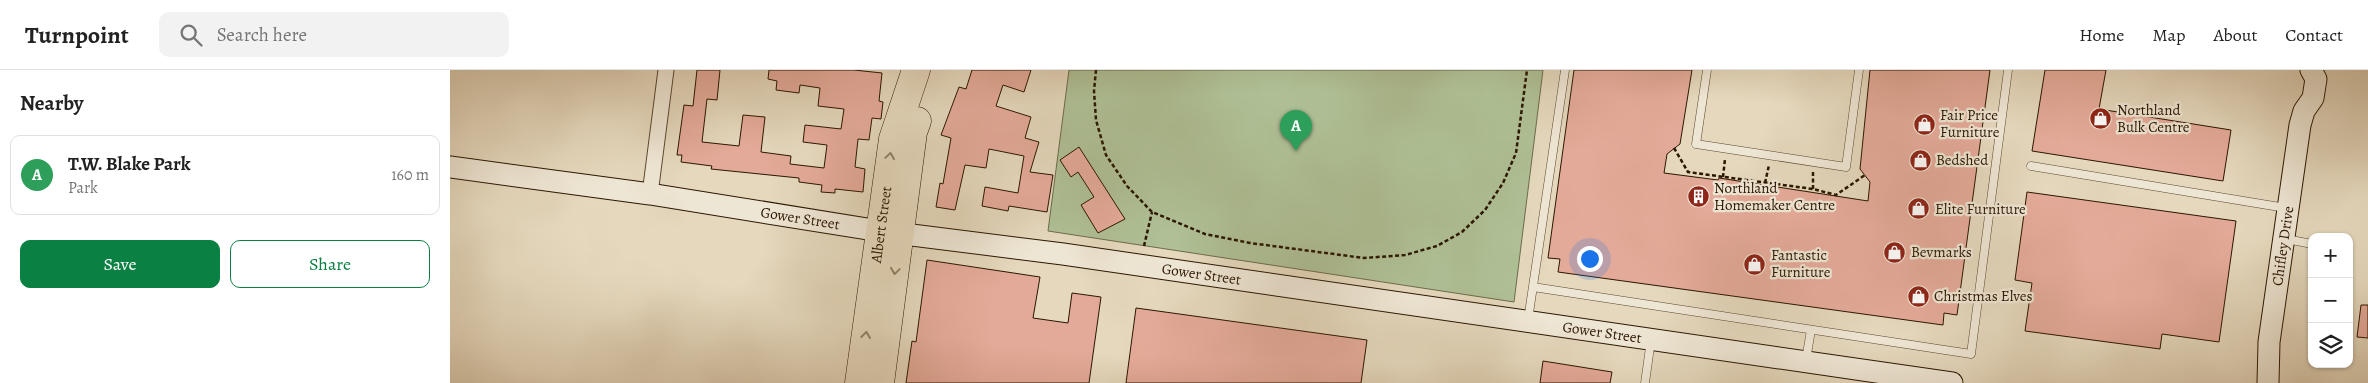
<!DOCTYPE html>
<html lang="en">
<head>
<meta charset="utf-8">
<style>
	body { margin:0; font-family:Alegreya,serif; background:#f2f2f2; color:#222 }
	.controls { position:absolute; right:15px; bottom:15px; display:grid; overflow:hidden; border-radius:10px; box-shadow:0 1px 4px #0004 }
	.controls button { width:45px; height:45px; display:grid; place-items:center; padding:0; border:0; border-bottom:1px solid #e0e0e0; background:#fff; color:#222; font:25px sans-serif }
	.you { position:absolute; left:1139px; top:188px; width:18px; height:18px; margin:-12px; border:4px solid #fff; border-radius:50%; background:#1a73e8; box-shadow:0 0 0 8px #1a73e833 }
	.badge { display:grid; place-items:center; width:32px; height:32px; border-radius:50%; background:#0b8043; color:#fff; font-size:16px; font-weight:700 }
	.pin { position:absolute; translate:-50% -41px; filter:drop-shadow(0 1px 2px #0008) }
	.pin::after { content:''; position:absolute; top:26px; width:18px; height:15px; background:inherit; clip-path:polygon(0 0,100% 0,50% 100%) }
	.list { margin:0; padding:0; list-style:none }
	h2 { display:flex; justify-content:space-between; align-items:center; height:65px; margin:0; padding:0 20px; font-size:21px }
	h2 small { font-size:16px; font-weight:400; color:#767676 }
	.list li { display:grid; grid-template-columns:32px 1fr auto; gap:15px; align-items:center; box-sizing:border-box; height:80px; margin:0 10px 10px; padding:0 10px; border:1px solid #e0e0e0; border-radius:10px }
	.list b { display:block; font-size:19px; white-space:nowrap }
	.list p { margin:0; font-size:16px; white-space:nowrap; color:#767676 }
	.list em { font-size:16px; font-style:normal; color:#767676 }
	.actions { display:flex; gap:10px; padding:15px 20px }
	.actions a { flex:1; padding:11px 0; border:1px solid #0b8043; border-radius:10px; text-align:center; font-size:18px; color:#0b8043 }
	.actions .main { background:#0b8043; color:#fff }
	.icon { flex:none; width:28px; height:28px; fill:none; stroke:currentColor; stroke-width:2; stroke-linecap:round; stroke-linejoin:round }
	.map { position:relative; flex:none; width:1918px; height:313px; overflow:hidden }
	header { display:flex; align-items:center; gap:30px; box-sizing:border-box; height:70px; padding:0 25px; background:#fff; border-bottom:1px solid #e0e0e0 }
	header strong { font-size:24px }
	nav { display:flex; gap:28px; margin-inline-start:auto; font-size:18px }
	.search { width:350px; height:45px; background:#f2f2f2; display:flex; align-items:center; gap:12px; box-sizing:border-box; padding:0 18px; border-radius:10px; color:#767676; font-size:19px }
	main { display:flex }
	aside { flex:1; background:#fff }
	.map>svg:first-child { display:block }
	.green { fill:#afc096; stroke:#6d6b4b }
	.building { fill:#e4aa99; stroke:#2b1600 }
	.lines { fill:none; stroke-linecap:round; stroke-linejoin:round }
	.lane-casing { stroke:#5a462f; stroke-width:9 }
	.street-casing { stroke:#5a462f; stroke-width:17 }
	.secondary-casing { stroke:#2b1600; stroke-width:23 }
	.highway-casing { stroke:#2b1600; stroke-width:29 }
	.path { stroke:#2b1600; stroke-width:2.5; stroke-dasharray:4 2.5; stroke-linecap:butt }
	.lane { stroke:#eee6d4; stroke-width:8 }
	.street { stroke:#eee6d4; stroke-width:15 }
	.secondary { stroke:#eee6d4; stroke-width:21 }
	.highway { stroke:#e5d8bd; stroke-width:28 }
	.oneway { stroke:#918168 }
	.labels { text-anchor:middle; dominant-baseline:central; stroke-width:4.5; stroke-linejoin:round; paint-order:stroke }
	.poi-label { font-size:15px; fill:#2b1600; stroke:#eee6d4; text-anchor:start }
	.street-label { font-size:15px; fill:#2b1600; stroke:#eee6d4 }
</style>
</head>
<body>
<header>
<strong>Turnpoint</strong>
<div class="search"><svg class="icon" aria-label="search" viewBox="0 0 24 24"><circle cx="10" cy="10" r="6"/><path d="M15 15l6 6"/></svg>Search here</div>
<nav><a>Home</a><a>Map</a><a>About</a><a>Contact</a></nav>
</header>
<main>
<aside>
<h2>Nearby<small></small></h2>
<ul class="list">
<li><span class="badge" style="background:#2e9e5b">A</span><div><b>T.W. Blake Park</b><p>Park</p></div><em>160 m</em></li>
</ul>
<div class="actions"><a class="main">Save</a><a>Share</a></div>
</aside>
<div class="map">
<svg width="1918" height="313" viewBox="0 0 1918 313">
	<rect width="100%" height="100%" fill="#e5d8bd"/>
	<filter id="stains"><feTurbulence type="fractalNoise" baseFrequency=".004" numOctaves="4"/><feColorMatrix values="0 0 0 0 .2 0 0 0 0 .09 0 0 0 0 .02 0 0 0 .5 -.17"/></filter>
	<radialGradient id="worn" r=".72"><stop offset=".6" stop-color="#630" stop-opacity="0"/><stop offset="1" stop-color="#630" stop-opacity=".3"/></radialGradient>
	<path class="green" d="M619,0H1093L1064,232L598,161Z"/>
	<path class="building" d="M247,0H270L267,30L257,29L252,72L289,76L293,45L315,47L311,82L341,86L340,94L374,98L377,75L353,72L355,55L391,59L394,39L368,36L370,18L350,15L349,23L326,20L327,11L318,9L319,0H404L432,3L429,31L433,32L431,49L422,48L419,70L408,69L405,97L415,99L413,122L385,119V123L371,122L372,115L349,112V108L261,99L262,96L231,92L232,85H227L234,35L243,36Z
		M522,0H581L574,22L553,15L546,36L581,47L575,68L589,72L580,102L603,105L597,142L559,136L558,141L532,136L535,117L568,123L574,86L539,79L536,98L515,95L505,140L486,137L490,113L493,114L501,68L491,65L509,17L516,19Z
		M1124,0H1242L1230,74L1217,84L1214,103L1268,110L1269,108L1418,131L1420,112L1410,99L1420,0H1540L1507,245L1494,243L1493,255L1108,202L1110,189L1098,188Z
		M1595,0H1656L1649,39L1781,60L1773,111L1582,81Z
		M629,77L675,149L648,163L631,135L644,127L628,102L621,107L610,90Z
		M1577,122L1786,151L1769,272L1712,264L1710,279L1575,261L1582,213L1565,210Z
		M477,190L590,207L583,248L618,253L622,223L651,227L639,313H456L462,271L466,272Z
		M1911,235H1918V268L1907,267Z
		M686,238L917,270L911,313H676Z
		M1093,291L1162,302L1160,313H1090Z"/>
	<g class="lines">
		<defs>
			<path id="lane" d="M1257,0L1246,74L1396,97L1409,0
				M1581,96L1836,138
				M1836,169L1862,174
				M1083,217L1521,284L1558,0
				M1078,250L1115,0
				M1356,290L1361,260
				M1195,313L1201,270"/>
			<path id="street" d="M200,124L216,0"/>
			<g id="secondary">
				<path id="s1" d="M0,97L200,124L430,161L613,184L1502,313"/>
				<path id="s2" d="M1818,313L1819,272L1850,55L1854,41L1863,28L1866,9L1861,0"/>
			</g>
			<g id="highway">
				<path id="s3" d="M409,313L443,69L466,0"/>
				<path d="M430,313L463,62L467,51"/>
			</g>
		</defs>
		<use href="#lane" class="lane-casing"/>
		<use href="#street" class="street-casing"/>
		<use href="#secondary" class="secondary-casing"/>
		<use href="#highway" class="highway-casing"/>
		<path class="path" d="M646,0L644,21L646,50L656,85L677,116L702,142L755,164L800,173L914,188L955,185L987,176L1012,162L1035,140L1053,113L1066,83L1077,0
			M1224,78L1238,102L1363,119L1386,125L1415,105
			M1273,107L1275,89
			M1315,113L1319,95
			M1363,119V101
			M694,176L702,142"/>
		<use href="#lane" class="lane"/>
		<use href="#street" class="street"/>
		<use href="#secondary" class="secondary"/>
		<use href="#highway" class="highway"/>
	</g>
	<defs><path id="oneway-chevron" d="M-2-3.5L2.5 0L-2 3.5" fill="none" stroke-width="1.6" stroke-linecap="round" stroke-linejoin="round" transform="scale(1.25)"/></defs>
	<g class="oneway">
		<use href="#oneway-chevron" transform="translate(440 86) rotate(-82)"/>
		<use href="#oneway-chevron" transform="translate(445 201) rotate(98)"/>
		<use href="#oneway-chevron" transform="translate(416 265) rotate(-83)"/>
	</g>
	<defs>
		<symbol id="shop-disc" viewBox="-11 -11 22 22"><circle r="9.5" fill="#8f2418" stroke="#eee6d4"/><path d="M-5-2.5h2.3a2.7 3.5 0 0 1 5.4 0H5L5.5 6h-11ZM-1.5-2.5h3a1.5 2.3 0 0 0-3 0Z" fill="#fff"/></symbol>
		<symbol id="building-disc" viewBox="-11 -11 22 22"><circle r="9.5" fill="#8f2418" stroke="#eee6d4"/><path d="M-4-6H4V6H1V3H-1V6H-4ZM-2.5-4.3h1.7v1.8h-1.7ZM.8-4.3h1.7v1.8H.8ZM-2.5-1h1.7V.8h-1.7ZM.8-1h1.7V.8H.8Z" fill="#fff"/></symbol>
	</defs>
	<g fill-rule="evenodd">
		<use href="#shop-disc" x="1638" y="36" width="25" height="25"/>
		<use href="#shop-disc" x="1462" y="42" width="25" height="25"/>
		<use href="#shop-disc" x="1458" y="78" width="25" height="25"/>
		<use href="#building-disc" x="1236" y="114" width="25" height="25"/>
		<use href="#shop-disc" x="1456" y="126" width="25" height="25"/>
		<use href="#shop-disc" x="1432" y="170" width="25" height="25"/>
		<use href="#shop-disc" x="1292" y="182" width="25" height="25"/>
		<use href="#shop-disc" x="1456" y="214" width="25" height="25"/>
	</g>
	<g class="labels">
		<g class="poi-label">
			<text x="1667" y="40">Northland<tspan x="1667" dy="17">Bulk Centre</tspan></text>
			<text x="1490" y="45">Fair Price<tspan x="1490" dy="17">Furniture</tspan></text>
			<text x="1486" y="90">Bedshed</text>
			<text x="1264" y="118">Northland<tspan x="1264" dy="17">Homemaker Centre</tspan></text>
			<text x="1485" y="139">Elite Furniture</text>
			<text x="1461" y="182">Bevmarks</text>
			<text x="1321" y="185">Fantastic<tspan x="1321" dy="17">Furniture</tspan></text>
			<text x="1484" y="226">Christmas Elves</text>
		</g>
		<g class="street-label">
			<text stroke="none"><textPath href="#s1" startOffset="354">Gower Street</textPath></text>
			<text stroke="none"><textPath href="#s3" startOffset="160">Albert Street</textPath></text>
			<text stroke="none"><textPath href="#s2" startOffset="138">Chifley Drive</textPath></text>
			<text stroke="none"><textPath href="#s1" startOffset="759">Gower Street</textPath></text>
			<text stroke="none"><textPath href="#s1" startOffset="1164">Gower Street</textPath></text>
		</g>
	</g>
	<rect width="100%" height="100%" filter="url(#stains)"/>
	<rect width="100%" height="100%" fill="url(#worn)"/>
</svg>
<div class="controls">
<button>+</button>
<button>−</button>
<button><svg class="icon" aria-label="layers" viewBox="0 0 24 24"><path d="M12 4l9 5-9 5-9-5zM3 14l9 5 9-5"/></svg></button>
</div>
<div class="you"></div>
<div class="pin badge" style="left:846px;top:81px;background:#2e9e5b">A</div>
</div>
</main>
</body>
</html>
